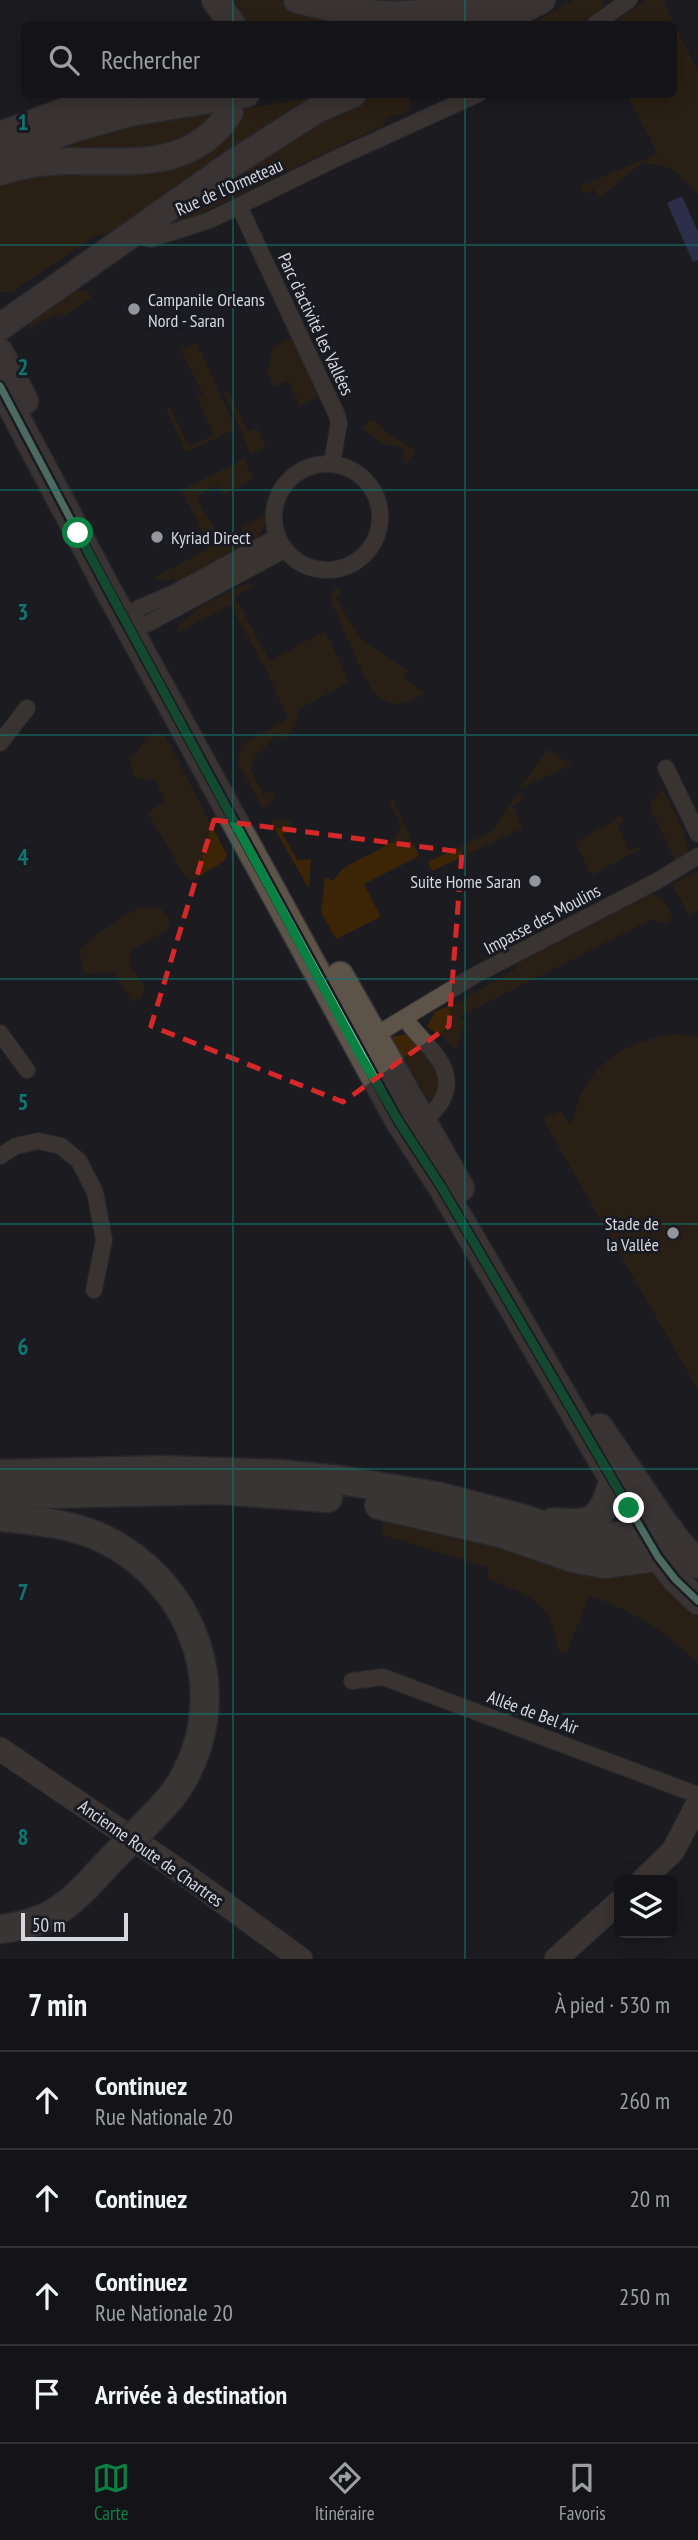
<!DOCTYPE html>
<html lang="fr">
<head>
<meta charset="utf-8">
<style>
	body { margin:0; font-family:"PT Sans Narrow",sans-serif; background:#212125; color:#f1f3f6 }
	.controls { position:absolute; right:21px; bottom:21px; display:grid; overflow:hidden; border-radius:10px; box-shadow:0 4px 18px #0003 }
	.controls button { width:63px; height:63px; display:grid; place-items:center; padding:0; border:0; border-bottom:2px solid #333337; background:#141418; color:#f1f3f6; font:35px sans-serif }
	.scale { position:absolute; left:21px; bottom:18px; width:107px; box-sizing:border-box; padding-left:7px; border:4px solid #d7d8de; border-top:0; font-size:19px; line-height:24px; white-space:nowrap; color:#d7d8de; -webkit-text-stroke:5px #191a22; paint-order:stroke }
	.stop { position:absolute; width:21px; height:21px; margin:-16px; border:5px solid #0b8043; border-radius:50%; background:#fff }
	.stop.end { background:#0b8043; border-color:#fff; box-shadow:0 2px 7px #0008 }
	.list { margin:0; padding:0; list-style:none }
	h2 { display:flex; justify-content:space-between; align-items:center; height:91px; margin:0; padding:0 28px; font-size:30px }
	h2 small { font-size:23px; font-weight:400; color:#9d9ea2 }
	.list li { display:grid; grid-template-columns:46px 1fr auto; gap:21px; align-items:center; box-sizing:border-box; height:98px; padding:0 28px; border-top:2px solid #333337 }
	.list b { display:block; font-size:26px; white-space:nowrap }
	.list p { margin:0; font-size:23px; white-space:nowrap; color:#9d9ea2 }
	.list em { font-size:23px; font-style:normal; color:#9d9ea2 }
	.icon { flex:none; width:38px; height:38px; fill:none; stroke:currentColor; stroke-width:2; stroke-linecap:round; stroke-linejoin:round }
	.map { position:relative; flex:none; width:698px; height:1959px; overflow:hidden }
	.search { position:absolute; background:#141418; box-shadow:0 4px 18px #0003; left:21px; right:21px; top:21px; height:77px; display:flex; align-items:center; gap:18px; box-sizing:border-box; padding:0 24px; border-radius:10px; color:#9d9ea2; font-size:26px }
	.sheet { height:483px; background:#141418 }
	nav { display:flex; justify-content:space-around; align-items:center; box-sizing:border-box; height:98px; border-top:2px solid #333337; background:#141418; font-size:19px; color:#9d9ea2 }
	nav a { display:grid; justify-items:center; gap:4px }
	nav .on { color:#0b8043 }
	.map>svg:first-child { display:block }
	.green { fill:#3c2506 }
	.water { fill:#42467c }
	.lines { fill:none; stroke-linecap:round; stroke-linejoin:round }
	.minor-casing { stroke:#36363a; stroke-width:18 }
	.secondary-casing { stroke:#36363a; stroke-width:25 }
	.primary-casing { stroke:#36363a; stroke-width:29 }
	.trunk-casing { stroke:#36363a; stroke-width:31 }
	.minor { stroke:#5d5348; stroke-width:16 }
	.secondary { stroke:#60564a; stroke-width:23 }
	.primary { stroke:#5e5349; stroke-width:26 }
	.trunk { stroke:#5d544c; stroke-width:28 }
	.trunk-bridge-casing { stroke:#36363a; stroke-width:31; stroke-linecap:butt }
	.trunk-bridge { stroke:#5d544c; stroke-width:28 }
	.bus-1-casing { stroke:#191a22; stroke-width:12 }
	.bus-1 { stroke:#8ac9ae; stroke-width:7 }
	.route { stroke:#0b8043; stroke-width:9 }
	.marked { fill:none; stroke:#d62828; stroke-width:5; stroke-dasharray:14 9; stroke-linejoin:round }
	.grid { fill:none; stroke:#0f766e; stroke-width:2; stroke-opacity:0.55 }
	.poi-dot { fill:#95969c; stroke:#191a22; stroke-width:2.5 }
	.labels { text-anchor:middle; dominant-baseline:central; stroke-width:6; stroke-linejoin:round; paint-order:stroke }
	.street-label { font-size:18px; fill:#d7d8de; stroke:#191a22 }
	.poi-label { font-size:18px; fill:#d7d8de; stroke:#191a22; text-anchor:start }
	.grid-label { font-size:23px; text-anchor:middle; font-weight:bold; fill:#0f766e; stroke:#191a22; stroke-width:6; stroke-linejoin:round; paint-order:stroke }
</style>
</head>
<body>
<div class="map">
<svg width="698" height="1959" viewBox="0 0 698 1959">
	<rect width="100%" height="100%" fill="#1b1b20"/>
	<path class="green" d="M224,0H278L363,24H239Z
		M573,0H605C593,31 560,25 532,24Z
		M645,0H663L698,72V195C686,178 669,163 648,164L645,160L601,197L593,189L584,195L580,186L658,154L627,95L674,94V24H613Z
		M327,95L126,228L93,237L12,292H0V179L133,169L238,110Z
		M370,95H408L411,105L408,111L385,119L384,125L193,217L168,223L318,117Z
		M219,112L186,144L25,161C88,137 151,119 219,112Z
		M70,291H88L91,298L62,317L60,313L32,326L34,330L31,332L29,323Z
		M291,338L321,399L315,398L300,405L288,381L274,387L268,373L272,347Z
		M197,343L236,429L186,452L166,410L170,407L189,446L214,435L197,397L203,394L181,350Z
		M229,392L248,432L257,428L266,447L251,454L224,394Z
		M375,420L387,432L416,451L405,464L403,448L382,444L363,428L368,422Z
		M244,459L253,478L223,495L217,485L196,497L225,547L245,536L241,527L266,515C267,526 260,535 252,543L178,581L173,578L166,581L153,578L211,547L181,490Z
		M242,585H255L235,597L270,661L325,631L349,682L299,709L297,722L286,739L278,733L259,754L257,753L250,769L264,794L274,790L275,794L270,804L263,808L238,763L241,745L288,719L266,669L230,605L176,633L179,624L194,614L192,611Z
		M334,589L342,590L336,599L361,639L408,671L403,678L424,693C412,704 393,708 379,697C366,686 339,619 331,600Z
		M160,733L165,736L227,855L224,861L192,881L184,875L148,813L165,800L154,778L145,780L134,776L129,758L139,750L146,737Z
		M548,749L572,765L519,789Z
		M662,789C669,803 690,835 687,849C686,856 681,858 675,860L649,805Z
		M518,792L523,800L512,806L523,828L432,871L428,862L491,832Z
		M393,800L419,856L364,884L381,917L336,939L321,912L325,877L333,881C336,877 340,871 344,868C363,855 395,849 401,824L389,801Z
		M619,814L626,820L617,825L630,851L639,847V850L592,875L575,842L613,822Z
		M282,818L290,821L296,832L282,833L297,860L311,859L309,889L271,822Z
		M698,871V910L689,915L672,884Z
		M653,894C663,898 672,909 672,920L665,924L652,919L458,1017L467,1022C460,1031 461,1042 454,1050L446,1039L427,1027L435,1012L464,999L514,970L523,955L644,895Z
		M160,907L170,919L168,929L129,952V965L145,987L141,998L132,1002L113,972L85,974L79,951L97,934L136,909Z
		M406,1034C411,1036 417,1039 421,1043C434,1054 448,1089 429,1100L391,1037Z
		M676,1034L698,1037V1390L543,1119L560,1111L569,1123L573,1122C581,1068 625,1040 676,1034Z
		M384,1519L424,1526L512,1551L583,1575L610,1576L647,1572L657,1576L698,1618V1664C669,1633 630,1609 589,1596L567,1652L558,1650C551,1600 529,1596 487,1578L489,1568L381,1534Z"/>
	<path class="water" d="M682,196L698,232V260L693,262L667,203Z"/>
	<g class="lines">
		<defs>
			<path id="minor" d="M595,24L629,0
				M239,206L337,415L339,423L332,463
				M128,236L133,235L151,239L210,220L337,158L478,94
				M274 517a53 53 0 1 1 106 0a53 53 0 1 1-106 0Z
				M122,621L147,624L284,550
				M125,622L139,608L174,593L277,537
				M0,743L27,708
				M666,768L698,834
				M405,1018C422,1045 464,1068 439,1105C433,1113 428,1120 417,1121
				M0,1033L27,1070
				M374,1036L477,974L657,881L698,856
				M0,1156L16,1146L38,1141L61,1146L79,1161L95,1192L104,1240L94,1290
				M352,1681L383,1677L698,1795"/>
			<path id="secondary" d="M0,1749L184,1874L301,1959
				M643,1880L673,1851L698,1803
				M556,1959L619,1902"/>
			<path id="primary" d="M215,0L232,24
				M297,0C355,14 414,24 470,0
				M455,21L498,0
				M494,24L542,0
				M0,135L70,109L123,94
				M0,156L76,128L130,113L246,94
				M0,172C22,165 46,161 69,161C129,161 193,171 230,112
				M0,327L230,165L318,109L353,94
				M0,352L25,401
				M0,386L107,588L399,1122L442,1188L658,1557L675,1579L698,1601
				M340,975L461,1188
				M600,1427L669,1530L698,1565"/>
			<path id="trunk" d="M0,1474L163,1470L281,1474L340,1480L437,1496L521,1518L587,1540L669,1530
				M0,1495L219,1490L328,1498
				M379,1505L500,1533L573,1558L604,1564L658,1557
				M0,1517C36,1521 71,1523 104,1539C198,1586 235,1700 177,1789C170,1800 160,1809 152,1818
				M553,1522C593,1526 602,1521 613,1482
				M0,1929C54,1923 72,1902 107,1864"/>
		</defs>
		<use href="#minor" class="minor-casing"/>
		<use href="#secondary" class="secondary-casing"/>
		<use href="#primary" class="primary-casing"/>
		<use href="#trunk" class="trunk-casing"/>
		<use href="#minor" class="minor"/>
		<use href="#secondary" class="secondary"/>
		<use href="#primary" class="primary"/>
		<use href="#trunk" class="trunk"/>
		<defs>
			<path id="trunk-bridge" d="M107,1864L152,1818"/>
		</defs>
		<use href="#trunk-bridge" class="trunk-bridge-casing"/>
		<use href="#trunk-bridge" class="trunk-bridge"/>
		<defs>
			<path id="bus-1" d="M0,386L107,588L399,1122L442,1188L658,1557L675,1579L698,1601"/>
		</defs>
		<use href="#bus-1" class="bus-1-casing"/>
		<use href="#bus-1" class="bus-1"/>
	</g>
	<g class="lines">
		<path class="route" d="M78,533L360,1055L399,1122L442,1188L629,1508"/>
	</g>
	<path d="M0 0H698V1959H0ZM214,820L462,852L449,1026L343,1102L151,1026Z" fill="#1b1b20" fill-opacity=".55" fill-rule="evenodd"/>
	<path class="marked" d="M214,820L462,852L449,1026L343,1102L151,1026Z"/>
	<path class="grid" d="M233,0V24M465,0V24M233,94V1959M465,94V1959M0,245H698M0,490H698M0,735H698M0,979H698M0,1224H698M0,1469H698M0,1714H698"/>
	<g class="poi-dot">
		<circle cx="134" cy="309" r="7"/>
		<circle cx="157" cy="537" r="7"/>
		<circle cx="535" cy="881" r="7"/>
		<circle cx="673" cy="1233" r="7"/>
	</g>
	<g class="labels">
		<g class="street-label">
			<text transform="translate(229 187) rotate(-24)">Rue de l'Ormeteau</text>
			<text transform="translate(316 324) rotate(65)">Parc d'activité les Vallées</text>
			<text transform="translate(542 919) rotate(-28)">Impasse des Moulins</text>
			<text transform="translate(533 1712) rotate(20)">Allée de Bel Air</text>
			<text transform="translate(151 1853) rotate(35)">Ancienne Route de Chartres</text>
		</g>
		<g class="poi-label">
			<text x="148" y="299">Campanile Orleans<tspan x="148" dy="21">Nord - Saran</tspan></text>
			<text x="171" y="537">Kyriad Direct</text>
			<text x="521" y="881" text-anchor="end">Suite Home Saran</text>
			<text x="659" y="1223" text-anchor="end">Stade de<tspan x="659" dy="21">la Vallée</tspan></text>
		</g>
	</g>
	<g class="grid-label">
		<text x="23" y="130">1</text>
		<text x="23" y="375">2</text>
		<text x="23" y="620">3</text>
		<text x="23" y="865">4</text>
		<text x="23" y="1110">5</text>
		<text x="23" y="1355">6</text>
		<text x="23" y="1600">7</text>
		<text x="23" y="1845">8</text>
	</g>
</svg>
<div class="controls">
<button><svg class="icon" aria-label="layers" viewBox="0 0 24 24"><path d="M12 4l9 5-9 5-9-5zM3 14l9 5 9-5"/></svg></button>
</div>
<div class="scale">50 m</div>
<div class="stop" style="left:78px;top:533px"></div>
<div class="stop end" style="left:629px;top:1508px"></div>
<div class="search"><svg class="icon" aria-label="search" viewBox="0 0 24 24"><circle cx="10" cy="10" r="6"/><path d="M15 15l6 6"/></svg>Rechercher</div>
</div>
<section class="sheet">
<h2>7 min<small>À pied · 530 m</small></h2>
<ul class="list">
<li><svg class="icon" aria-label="ahead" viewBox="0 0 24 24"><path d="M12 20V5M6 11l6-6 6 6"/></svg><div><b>Continuez</b><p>Rue Nationale 20</p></div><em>260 m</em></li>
<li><svg class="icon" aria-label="ahead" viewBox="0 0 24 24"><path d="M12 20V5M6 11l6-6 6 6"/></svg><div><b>Continuez</b></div><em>20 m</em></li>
<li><svg class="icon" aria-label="ahead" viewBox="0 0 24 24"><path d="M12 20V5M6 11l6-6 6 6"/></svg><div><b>Continuez</b><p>Rue Nationale 20</p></div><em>250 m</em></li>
<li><svg class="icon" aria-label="arrive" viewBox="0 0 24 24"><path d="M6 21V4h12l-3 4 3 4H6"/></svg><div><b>Arrivée à destination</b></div></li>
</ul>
</section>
<nav>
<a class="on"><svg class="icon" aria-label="map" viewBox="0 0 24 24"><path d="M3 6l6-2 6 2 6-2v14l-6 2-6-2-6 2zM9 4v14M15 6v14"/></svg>Carte</a>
<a><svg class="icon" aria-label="directions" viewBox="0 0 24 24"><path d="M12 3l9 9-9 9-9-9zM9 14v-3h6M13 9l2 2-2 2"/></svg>Itinéraire</a>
<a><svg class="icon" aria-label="saved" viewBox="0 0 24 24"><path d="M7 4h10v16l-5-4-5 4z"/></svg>Favoris</a>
</nav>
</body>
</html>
